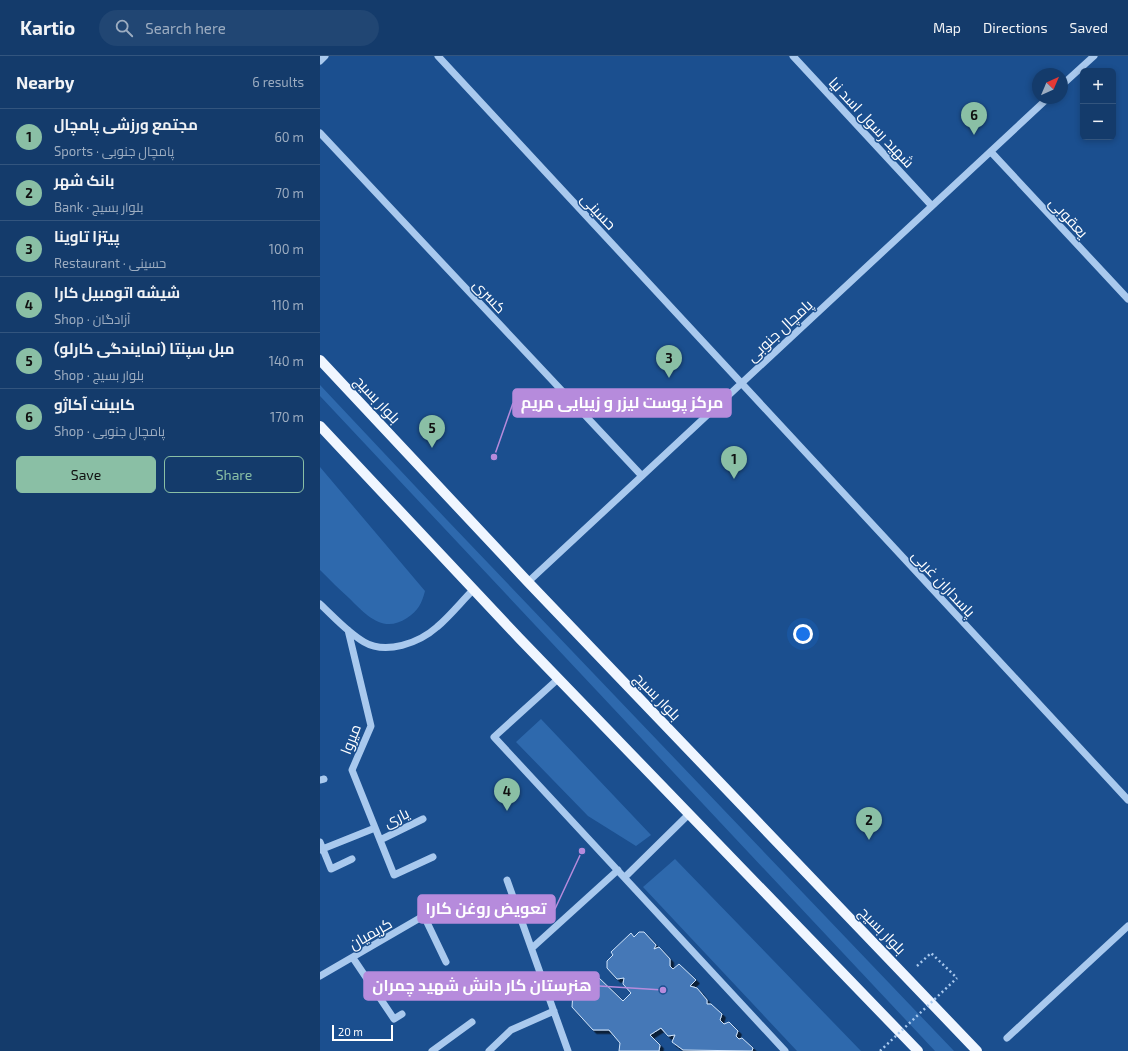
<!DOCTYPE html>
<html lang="en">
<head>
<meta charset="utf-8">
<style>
	body { margin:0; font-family:"Exo 2",Cairo,sans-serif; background:#214673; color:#f1f3f6 }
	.controls { position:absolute; right:12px; top:12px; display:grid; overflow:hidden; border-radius:6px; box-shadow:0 2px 6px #0003 }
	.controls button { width:36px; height:36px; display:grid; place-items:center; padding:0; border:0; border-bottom:1px solid #33557e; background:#143b6b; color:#f1f3f6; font:20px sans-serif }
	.compass { position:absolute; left:712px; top:12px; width:36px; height:36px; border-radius:50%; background:#143b6b; box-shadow:0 2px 6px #0003; rotate:44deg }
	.scale { position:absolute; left:12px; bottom:10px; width:61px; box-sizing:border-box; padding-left:4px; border:2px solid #fff; border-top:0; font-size:11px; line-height:14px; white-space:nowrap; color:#fff; -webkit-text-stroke:3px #1b4f8f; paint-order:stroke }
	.you { position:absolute; left:483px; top:578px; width:14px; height:14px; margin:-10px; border:3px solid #fff; border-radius:50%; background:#1a73e8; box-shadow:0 0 0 6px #1a73e833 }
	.badge { display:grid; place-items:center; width:26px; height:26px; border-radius:50%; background:#8abfa5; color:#111; font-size:13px; font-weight:700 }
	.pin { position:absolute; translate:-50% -33px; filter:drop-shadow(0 1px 2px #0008) }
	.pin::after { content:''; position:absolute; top:21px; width:14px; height:12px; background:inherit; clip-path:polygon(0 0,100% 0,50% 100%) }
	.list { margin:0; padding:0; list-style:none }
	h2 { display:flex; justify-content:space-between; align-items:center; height:52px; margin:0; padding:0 16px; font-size:17px }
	h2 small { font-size:13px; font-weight:400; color:#9dadc1 }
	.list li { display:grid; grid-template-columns:26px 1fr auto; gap:12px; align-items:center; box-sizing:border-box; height:56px; padding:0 16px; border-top:1px solid #33557e }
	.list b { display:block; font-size:15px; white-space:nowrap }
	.list p { margin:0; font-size:13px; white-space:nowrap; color:#9dadc1 }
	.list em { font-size:13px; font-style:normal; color:#9dadc1 }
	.actions { display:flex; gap:8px; padding:12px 16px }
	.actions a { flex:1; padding:9px 0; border:1px solid #8abfa5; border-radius:6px; text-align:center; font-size:14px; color:#8abfa5 }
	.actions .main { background:#8abfa5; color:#111 }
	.icon { flex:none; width:22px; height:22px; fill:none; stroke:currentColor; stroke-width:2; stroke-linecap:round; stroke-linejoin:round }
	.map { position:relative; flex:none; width:808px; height:995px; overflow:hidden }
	header { display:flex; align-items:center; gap:24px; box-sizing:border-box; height:56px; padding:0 20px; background:#143b6b; border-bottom:1px solid #33557e }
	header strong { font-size:19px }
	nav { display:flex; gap:22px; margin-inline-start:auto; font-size:14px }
	.search { width:280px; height:36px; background:#214673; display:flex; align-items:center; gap:10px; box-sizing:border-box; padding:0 14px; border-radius:22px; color:#9dadc1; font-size:15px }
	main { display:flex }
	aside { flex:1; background:#143b6b }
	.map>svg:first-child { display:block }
	.green { fill:#2e69ad }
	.building { fill:#4478b7; stroke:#cfe3fa; filter:url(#shadow) }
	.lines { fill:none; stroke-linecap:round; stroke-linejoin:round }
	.path { stroke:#a9c9ee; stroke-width:2.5; stroke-dasharray:2 3; stroke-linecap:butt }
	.minor { stroke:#a9c9ee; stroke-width:7 }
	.major { stroke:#f0f6ff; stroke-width:10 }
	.path-bridge { stroke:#a9c9ee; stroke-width:2.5; stroke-dasharray:2 3; stroke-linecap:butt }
	.labels { text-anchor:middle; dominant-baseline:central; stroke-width:3; stroke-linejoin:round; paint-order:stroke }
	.street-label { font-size:15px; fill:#fff; stroke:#1b4f8f }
	.leader { fill:none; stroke:#b68bdc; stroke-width:1.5 }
	.callout-dot { fill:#b68bdc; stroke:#1b4f8f; stroke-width:1.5 }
	.callout { fill:#b68bdc; stroke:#b68bdc; stroke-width:1.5 }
	.callout-label { font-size:16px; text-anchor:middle; font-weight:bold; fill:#fff }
</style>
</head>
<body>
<header>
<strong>Kartio</strong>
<div class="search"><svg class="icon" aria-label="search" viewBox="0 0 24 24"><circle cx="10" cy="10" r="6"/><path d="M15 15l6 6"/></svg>Search here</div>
<nav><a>Map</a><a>Directions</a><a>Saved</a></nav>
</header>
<main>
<aside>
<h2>Nearby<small>6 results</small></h2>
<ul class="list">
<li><span class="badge">1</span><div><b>مجتمع ورزشی پامچال</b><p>Sports · پامچال جنوبی</p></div><em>60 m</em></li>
<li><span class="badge">2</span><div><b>بانک شهر</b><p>Bank · بلوار بسیج</p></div><em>70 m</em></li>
<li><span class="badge">3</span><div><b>پیتزا تاوینا</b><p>Restaurant · حسینی</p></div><em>100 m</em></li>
<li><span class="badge">4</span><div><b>شیشه اتومبیل کارا</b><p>Shop · آزادگان</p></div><em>110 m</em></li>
<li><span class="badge">5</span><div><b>مبل سپنتا (نمایندگی کارلو)</b><p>Shop · بلوار بسیج</p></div><em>140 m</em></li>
<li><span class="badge">6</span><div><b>کابینت آکاژو</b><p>Shop · پامچال جنوبی</p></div><em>170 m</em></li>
</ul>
<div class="actions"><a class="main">Save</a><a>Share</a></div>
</aside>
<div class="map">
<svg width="808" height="995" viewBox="0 0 808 995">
	<defs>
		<filter id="shadow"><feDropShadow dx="3.5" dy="3.5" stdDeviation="0" flood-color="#0009"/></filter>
	</defs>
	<rect width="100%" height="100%" fill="#1b4f8f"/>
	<path class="green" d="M0,329L127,464L634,995H615L0,340Z
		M0,411L105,535C102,547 98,555 87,562C63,578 46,559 29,542C19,533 10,524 0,514Z
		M221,663L331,779L316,790L268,760L196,686Z
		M355,803L541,995H477L323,831Z"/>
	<path class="building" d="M319,876H324L336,889L334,893L339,891L350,903V910L353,913L359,908L376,924L370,930L377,932L387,944V948H391L402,958L400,964L404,968L409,966L418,975L416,980L419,983L422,982L433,992L432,995L363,994L352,986L355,979L348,980L341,972L330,979L340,989L339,995H299L300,987L289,974H273L252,951L253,936L264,920L278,921L303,945L311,937L303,928L304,922L297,923L287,912V905L293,899L291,896L311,877L314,881Z"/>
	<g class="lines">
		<path class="path" d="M597,910L611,897L637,922"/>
		<path class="minor" d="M118,0L808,744
			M473,0L612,150
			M0,5L5,0
			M742,29L774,0
			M0,77L322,420
			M671,96L808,243
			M208,526L728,42
			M0,548C14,561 27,576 44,586C66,599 99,587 117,571C130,560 141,546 153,534
			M28,574L51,670L32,714L74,819L113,801
			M238,623L174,681L465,995
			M0,724L4,723
			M60,784L103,763
			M0,786L11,813L32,803
			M0,794L55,772
			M305,821L369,758
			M187,824L248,995
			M104,860L126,906
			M212,892L298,814
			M33,902L74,963L82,958
			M0,920L112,855
			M687,982L808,870
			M112,995L152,966
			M169,995L191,974L234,955"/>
		<path class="major" d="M0,304L208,526L657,995
			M0,370L200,583L598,995"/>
		<path class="path-bridge" d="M560,995L637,922"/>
	</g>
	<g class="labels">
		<g class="street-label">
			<text transform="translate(552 66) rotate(47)">شهید رسول اسد نیا</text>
			<text transform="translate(279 155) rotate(47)">حسینی</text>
			<text transform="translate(749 161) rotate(47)">یعقوبی</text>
			<text transform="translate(170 240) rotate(47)">کسری</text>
			<text transform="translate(459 274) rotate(-43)">پامچال جنوبی</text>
			<text transform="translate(58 343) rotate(47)">بلوار بسیج</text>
			<text transform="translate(624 527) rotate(47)">پاسداران غربی</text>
			<text transform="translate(338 640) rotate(46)">بلوار بسیج</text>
			<text transform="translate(30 683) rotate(-69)">میروا</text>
			<text transform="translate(76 761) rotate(-26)">یاری</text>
			<text transform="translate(563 874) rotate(46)">بلوار بسیج</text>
			<text transform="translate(50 877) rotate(-30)">کریمیان</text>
		</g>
	</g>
	<path class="leader" d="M174 401L193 347M262 795L235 853M343 934L279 930"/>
	<g class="callout-dot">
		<circle cx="174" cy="401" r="4"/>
		<circle cx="262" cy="795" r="4"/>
		<circle cx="343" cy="934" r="4"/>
	</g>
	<g class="callout">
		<rect x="193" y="333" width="218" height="28" rx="4"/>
		<rect x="98" y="839" width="137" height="28" rx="4"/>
		<rect x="44" y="916" width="235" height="28" rx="4"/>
	</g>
	<g class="callout-label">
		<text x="302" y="352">مرکز پوست لیزر و زیبایی مریم</text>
		<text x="166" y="858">تعویض روغن کارا</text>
		<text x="162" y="935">هنرستان کار دانش شهید چمران</text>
	</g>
</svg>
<div class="controls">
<button>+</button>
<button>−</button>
</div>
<svg class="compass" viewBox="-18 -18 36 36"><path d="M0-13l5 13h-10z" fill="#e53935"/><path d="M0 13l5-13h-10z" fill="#9dadc1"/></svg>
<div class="scale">20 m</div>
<div class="you"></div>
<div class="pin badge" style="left:414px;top:423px">1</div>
<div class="pin badge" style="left:549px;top:784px">2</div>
<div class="pin badge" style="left:349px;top:322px">3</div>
<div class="pin badge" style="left:187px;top:755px">4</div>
<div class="pin badge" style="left:112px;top:392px">5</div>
<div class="pin badge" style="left:654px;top:79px">6</div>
</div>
</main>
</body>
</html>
